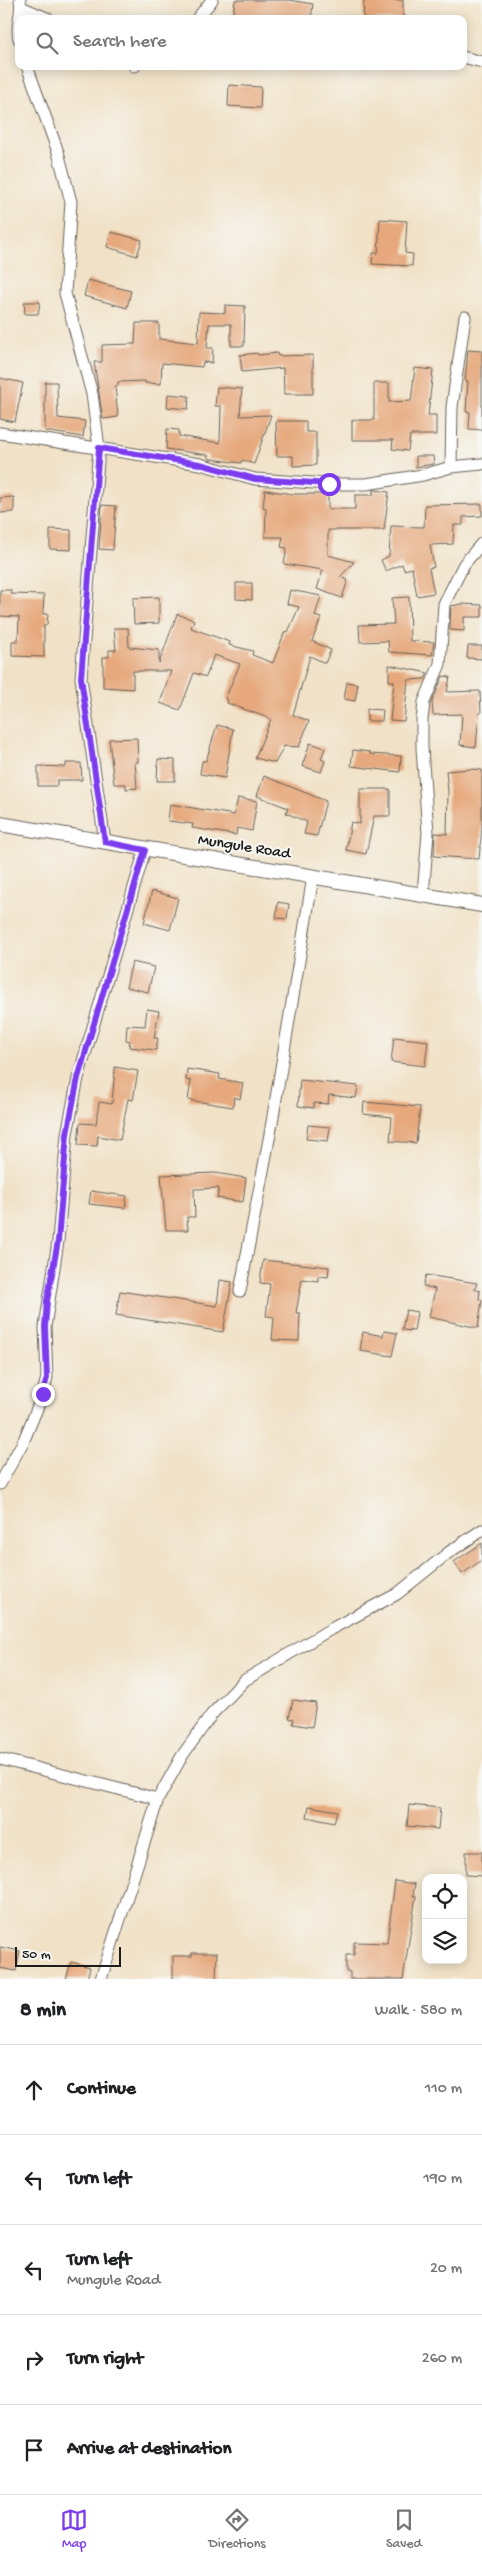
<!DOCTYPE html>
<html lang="en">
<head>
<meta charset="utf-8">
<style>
	body { margin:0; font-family:"Gochi Hand",sans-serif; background:#f2f2f2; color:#202124 }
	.controls { position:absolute; right:15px; bottom:15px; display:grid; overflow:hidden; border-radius:10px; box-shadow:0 2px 12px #0003 }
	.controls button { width:45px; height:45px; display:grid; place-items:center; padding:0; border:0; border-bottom:1px solid #e0e0e0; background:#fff; color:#202124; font:25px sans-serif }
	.scale { position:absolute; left:15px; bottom:12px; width:106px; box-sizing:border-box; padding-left:5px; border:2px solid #1c1c1c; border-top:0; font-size:14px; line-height:18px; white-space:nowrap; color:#1c1c1c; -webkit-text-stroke:4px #f6f6f2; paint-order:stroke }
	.stop { position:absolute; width:15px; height:15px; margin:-11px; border:4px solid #7c3aed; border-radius:50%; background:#fff }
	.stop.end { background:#7c3aed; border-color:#fff; box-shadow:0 1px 5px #0008 }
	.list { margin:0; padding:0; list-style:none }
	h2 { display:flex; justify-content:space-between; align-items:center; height:65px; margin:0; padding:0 20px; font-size:21px }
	h2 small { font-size:16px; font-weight:400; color:#757577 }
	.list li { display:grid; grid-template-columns:32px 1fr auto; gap:15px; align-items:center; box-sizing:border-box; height:90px; padding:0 20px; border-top:1px solid #e0e0e0 }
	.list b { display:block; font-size:19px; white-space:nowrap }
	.list p { margin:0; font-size:16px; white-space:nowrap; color:#757577 }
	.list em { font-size:16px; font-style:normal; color:#757577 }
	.icon { flex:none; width:28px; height:28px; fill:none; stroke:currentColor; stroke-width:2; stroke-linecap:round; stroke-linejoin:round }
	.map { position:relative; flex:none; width:482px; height:1979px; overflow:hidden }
	.search { position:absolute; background:#fff; box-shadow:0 2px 12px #0003; left:15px; right:15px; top:15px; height:55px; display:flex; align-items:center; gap:12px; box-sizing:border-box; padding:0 18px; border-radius:10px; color:#757577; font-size:19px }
	.sheet { height:515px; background:#fff }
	nav { display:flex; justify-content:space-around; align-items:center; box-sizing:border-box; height:70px; border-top:1px solid #e0e0e0; background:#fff; font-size:14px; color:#757577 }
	nav a { display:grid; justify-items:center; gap:2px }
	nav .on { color:#7c3aed }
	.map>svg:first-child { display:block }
	.building { fill:#e6a87b }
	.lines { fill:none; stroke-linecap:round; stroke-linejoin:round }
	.minor-casing { stroke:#676158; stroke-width:13 }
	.tertiary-casing { stroke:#676158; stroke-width:16 }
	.minor { stroke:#fff; stroke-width:11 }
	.tertiary { stroke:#fff; stroke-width:14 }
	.route { stroke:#7c3aed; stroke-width:6 }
	.labels { text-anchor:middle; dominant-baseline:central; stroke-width:4; stroke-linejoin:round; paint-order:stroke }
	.street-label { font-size:16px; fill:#1c1c1c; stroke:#f6f6f2 }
</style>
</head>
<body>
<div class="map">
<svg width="482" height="1979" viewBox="0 0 482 1979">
	<rect width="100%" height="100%" fill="#f6f6f2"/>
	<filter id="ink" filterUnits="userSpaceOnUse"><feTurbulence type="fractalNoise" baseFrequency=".02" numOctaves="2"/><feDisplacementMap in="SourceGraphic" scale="10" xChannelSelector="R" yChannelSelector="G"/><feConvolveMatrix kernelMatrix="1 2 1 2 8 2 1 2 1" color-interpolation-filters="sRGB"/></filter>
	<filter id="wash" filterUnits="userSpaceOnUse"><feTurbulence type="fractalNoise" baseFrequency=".0096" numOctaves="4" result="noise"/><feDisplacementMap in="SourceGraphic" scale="20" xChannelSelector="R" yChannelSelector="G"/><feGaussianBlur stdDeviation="1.12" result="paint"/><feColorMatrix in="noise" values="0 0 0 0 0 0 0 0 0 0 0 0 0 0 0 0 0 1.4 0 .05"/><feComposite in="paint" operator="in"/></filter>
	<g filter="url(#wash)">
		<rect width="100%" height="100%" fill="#f1e2c7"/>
		<g id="blocks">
			<path class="building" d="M235,0H289L313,4L311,19H264L233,14Z
				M364,0H403V19H363Z
				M229,85L261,87L260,108L228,106Z
				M380,219L407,221L405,253L413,254L412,266L372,264L373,253H378Z
				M111,232L142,240L137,256L107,247Z
				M88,280L131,291L127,308L84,296Z
				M24,302H40L38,314H25Z
				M225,305L245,306L244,346H231V324H209L207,348H213L212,363L203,362L202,367L162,363L161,384L145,383V381L118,382V386H115L118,417L103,419L94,362H102V345L135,344L136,323H159V339L198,343L199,312L225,313Z
				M468,350L482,351V430L469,429L470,412H466L468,381H465Z
				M257,353L258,355L277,353L278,356L313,355V394H284L283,368L242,372L240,355Z
				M415,368L433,370L428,415H436V435H410L408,451L392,449L393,440H352V420H374V383H389V402L411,401Z
				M0,378L23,383L15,422L0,419Z
				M45,382H57L58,418L85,421L83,437L45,431Z
				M217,387L242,389L240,416L271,415L254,464L242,460L241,463L211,459L208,458V455L166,449L167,429L179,430V436L220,443L221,406H215Z
				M168,394L189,396L188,409L167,407Z
				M276,421H306V432H316V465L293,466V456H277Z
				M416,456H433L434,464L416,467Z
				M265,490L293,494H328V509H355V495H373V490H376L389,492L384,530H328V555L354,562L340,577L348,580L342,598L317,589L323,570L284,564L287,548L281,547L283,537H265L266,508L263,507Z
				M14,497V512L0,513V498Z
				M482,504V516L463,517V525H454L453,544L430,545L434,567L429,568L434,593L417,596L412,568L404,570L402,564L386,571L381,560L389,556L391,526L424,527L425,505Z
				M102,505L116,506L113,550L99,549Z
				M50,529L71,530V550L50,549Z
				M236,583H252V600L236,599Z
				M0,590H11V594L44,595L43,614H48L47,625H44V657L12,656V641H18L19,617L0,616Z
				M290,590L321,596L315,616L321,618L312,641L331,650L325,663L310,656L293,715L309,721L299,747L284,746L275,763L255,758L271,719L227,703L228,700L225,699L240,664L214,655L206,677L194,673L180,710L160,703L171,671H133V689L103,687V657H109V650H116L114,628H128L129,647L159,650V663L177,614L194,620L191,628L230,642L229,645L253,651L252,655L273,663L285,631L288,632L299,607L287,604Z
				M159,597V623L134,624L133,598Z
				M409,597L410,641L434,642L432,655L389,652L388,641L360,642L359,625L394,624L392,598Z
				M462,604L482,605V617H464V631L450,630L451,606Z
				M468,646H482V659L467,658Z
				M389,665L428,673L425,679L408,680L404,721L390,720L394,681H389Z
				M443,676L450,677L447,692L480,691L481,713H479L476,747L460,745L462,714L433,715L432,702Z
				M347,682L358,684L355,701L344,699Z
				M367,709L383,710L382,721H367Z
				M217,725L233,729L225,778L200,774L202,761H206Z
				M137,738L138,762H135L137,788L126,789V784H114L109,739Z
				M310,743L325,748L321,759L325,761L321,772L302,766Z
				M353,750L370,752V754L401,756L400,772L351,766Z
				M158,759L175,760V781H157Z
				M66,763H81L82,780H57V786H38V766L66,767Z
				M471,769L482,770V827L479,859L434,856L435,833L447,834L448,791L446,771Z
				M264,776L326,801L317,836L304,834L307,822L286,813L288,808L257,796Z
				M360,789H390V816H374L366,854L346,850L351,822L360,824Z
				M238,798L257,801L252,831L237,828L236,835L192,828L193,824L168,821L170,804L234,815Z
				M152,891L178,898L170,930L144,923Z
				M278,902L289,904L287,919L276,918Z
				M132,962L154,967L148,992L126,987Z
				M147,1009L159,1011L154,1038H158L156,1050L129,1047L130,1041L126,1040L127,1025L145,1026Z
				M394,1037L428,1041L425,1066L391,1062Z
				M115,1067L138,1071L133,1100L128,1099L120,1140L98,1136L97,1146L78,1145L80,1123L96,1124L99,1102L112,1104Z
				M187,1069L220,1074L219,1079L243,1083L240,1099L234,1097L233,1107L188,1100L191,1081L186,1080Z
				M300,1080L358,1086L356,1098L329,1095L328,1104L314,1103V1108L298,1106Z
				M364,1102L420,1107L416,1143L390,1141L392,1117L363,1114Z
				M308,1125L330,1127L328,1141L306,1139Z
				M215,1173L246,1178L243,1202L217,1198L219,1188L194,1189L195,1217H187L188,1230H166L161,1175Z
				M91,1191L127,1196L125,1208L89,1204Z
				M263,1260L329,1267L328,1277L318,1276V1281L302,1279L296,1313H300L299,1341L272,1340L274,1317L266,1316L270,1284L260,1283Z
				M426,1275L477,1283L475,1289L480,1291L479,1299L482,1300L478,1328L429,1317L435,1289L423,1286Z
				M220,1280L232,1282L223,1332L116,1315L120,1291L217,1306Z
				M406,1310L417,1312L414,1331L402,1330Z
				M384,1331L397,1333L392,1356L360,1351L363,1332L383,1336Z
				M482,1543V1560L462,1574L454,1562Z
				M293,1700L316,1703L312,1727L293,1724L294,1719L289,1718Z
				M409,1805L440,1808L438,1829L407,1826Z
				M309,1806L337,1811L334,1823L307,1817Z
				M466,1852H482V1876L466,1875Z
				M395,1881L415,1884L413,1896H416L403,1979H350V1972H346V1955H354V1942L387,1943Z
				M0,1947L20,1951L16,1971L0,1968Z
				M192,1953H217L216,1979H173V1956H192Z
				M71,1962L90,1967L87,1979H66Z"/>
		</g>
	</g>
	<g filter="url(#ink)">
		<use href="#blocks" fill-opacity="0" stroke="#676158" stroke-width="1"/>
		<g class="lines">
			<defs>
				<path id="minor" d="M21,7L49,19
					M197,19L212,0
					M19,39C15,23 23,14 20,0
					M463,57L482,62
					M27,66L58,152L71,202L65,293L92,394L99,448L81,678L105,842
					M134,66H135
					M0,433L200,464L255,479L329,484H366L423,475L451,467L482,464
					M451,467L452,407L465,317
					M423,895L428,833L422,748V720L424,702L440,664L444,604L464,564L482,543
					M240,1291L270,1134L313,877
					M0,1484L24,1440L43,1394L47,1377L45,1327L58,1241L67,1134L78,1078L145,850
					M0,1759L158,1799
					M101,1979L158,1799L182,1756L212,1714L245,1680L331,1629L397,1594L448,1553L482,1530"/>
				<path id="tertiary" d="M0,824L482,905"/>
			</defs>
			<use href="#minor" class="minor-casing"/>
			<use href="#tertiary" class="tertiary-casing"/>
			<use href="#minor" class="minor"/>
			<use href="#tertiary" class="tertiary"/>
		</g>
	</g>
	<g class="lines" filter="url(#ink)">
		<path class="route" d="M43,1394L47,1377L45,1327L47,1301L58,1241L67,1134L78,1078L145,850L105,842L81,678L99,448L200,464L255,479L329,484"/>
	</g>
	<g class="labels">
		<g class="street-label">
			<text transform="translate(244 848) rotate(9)">Mungule Road</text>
		</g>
	</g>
</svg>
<div class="controls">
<button><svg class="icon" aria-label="locate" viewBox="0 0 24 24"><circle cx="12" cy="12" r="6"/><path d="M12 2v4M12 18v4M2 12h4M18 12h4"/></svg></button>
<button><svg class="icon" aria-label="layers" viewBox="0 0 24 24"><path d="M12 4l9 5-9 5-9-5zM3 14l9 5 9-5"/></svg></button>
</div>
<div class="scale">50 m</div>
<div class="stop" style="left:329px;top:484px"></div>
<div class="stop end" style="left:43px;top:1394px"></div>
<div class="search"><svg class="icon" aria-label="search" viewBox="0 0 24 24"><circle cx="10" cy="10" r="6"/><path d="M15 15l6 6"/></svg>Search here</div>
</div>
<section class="sheet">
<h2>8 min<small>Walk · 580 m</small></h2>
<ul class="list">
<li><svg class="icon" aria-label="ahead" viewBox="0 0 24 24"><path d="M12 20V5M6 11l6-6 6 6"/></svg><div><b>Continue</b></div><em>110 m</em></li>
<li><svg class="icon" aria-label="left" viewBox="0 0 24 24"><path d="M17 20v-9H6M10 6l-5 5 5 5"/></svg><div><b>Turn left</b></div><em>190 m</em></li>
<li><svg class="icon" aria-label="left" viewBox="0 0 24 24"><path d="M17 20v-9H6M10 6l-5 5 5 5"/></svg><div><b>Turn left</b><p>Mungule Road</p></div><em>20 m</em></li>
<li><svg class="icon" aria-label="right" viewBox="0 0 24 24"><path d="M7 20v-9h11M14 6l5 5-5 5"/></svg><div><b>Turn right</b></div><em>260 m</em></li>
<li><svg class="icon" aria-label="arrive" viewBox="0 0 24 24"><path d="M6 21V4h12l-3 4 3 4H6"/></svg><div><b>Arrive at destination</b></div></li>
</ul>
</section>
<nav>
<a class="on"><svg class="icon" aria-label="map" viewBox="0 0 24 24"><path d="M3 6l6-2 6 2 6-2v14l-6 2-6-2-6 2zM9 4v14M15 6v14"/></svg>Map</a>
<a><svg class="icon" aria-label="directions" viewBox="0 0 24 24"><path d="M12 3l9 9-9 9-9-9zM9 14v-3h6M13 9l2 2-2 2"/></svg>Directions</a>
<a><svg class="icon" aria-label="saved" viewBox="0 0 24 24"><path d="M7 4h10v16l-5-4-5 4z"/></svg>Saved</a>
</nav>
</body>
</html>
